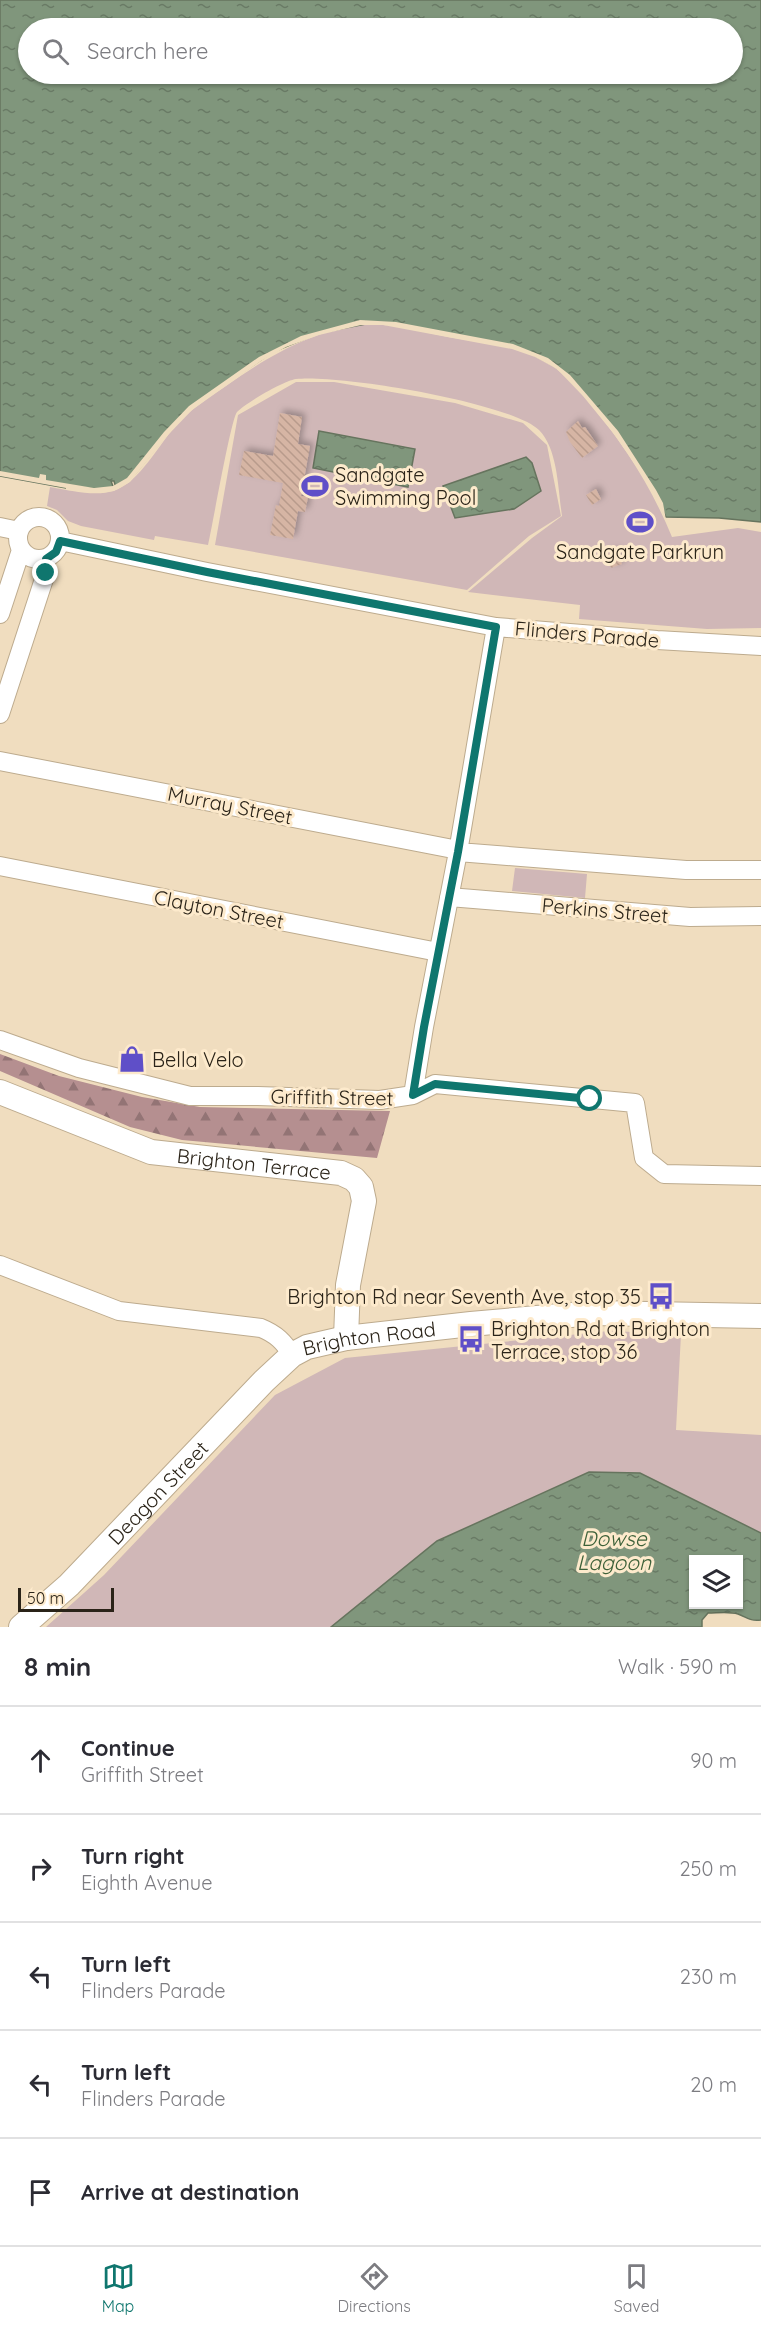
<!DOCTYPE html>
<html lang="en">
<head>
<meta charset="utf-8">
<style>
	body { margin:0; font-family:Quicksand,sans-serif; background:#f7f7f7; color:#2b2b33 }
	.controls { position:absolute; right:18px; bottom:18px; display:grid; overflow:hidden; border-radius:0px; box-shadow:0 2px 4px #0004 }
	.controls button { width:54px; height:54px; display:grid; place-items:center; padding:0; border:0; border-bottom:2px solid #e1e1e2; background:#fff; color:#2b2b33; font:30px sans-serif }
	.scale { position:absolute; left:18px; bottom:15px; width:96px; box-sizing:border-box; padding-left:6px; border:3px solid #2a2318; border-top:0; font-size:16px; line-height:21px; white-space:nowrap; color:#2a2318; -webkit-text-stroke:4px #fdeacc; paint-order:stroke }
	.stop { position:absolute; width:18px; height:18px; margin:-14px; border:4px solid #0f766e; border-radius:50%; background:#fff }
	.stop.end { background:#0f766e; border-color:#fff; box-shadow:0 2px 6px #0008 }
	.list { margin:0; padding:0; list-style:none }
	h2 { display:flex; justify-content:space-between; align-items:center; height:78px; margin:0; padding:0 24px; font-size:26px }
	h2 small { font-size:20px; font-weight:400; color:#7c7c81 }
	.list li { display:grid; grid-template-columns:39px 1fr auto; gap:18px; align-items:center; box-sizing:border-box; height:108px; padding:0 24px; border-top:2px solid #e1e1e2 }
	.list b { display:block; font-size:22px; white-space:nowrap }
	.list p { margin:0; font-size:20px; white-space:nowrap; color:#7c7c81 }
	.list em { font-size:20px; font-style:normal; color:#7c7c81 }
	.icon { flex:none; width:33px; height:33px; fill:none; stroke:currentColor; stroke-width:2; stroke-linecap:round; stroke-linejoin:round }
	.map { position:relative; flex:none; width:761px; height:1627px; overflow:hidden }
	.search { position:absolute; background:#fff; box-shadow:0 2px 4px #0004; left:18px; right:18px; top:18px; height:66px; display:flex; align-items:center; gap:15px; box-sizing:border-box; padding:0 21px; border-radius:33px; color:#7c7c81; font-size:22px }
	.sheet { height:618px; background:#fff }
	nav { display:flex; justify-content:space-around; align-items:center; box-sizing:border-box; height:84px; border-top:2px solid #e1e1e2; background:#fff; font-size:16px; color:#7c7c81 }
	nav a { display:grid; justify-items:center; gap:3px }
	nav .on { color:#0f766e }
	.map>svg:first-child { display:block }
	.green { fill:#d0b7b7 }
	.forest { fill:url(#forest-firs) }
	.water { fill:url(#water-ripples); stroke:#66745e; stroke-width:1.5; fill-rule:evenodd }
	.pier { fill:#f0ddbf }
	.building { fill:url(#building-back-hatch); filter:url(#shadow) }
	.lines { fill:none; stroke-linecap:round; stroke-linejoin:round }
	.minor-casing { stroke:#bdab8e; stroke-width:20 }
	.major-casing { stroke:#bdab8e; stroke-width:26 }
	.minor { stroke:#fff; stroke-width:18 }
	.major { stroke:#fff; stroke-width:24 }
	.route { stroke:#0f766e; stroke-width:8 }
	.labels { text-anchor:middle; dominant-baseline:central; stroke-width:6; stroke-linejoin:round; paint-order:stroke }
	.poi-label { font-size:20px; fill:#2a2318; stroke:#fdeacc; text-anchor:start }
	.street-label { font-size:20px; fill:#2a2318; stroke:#fdeacc }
	.water-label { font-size:21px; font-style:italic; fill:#3d6139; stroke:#fdeacc }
</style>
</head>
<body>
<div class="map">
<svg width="761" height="1627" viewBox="0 0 761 1627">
	<defs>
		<pattern id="forest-firs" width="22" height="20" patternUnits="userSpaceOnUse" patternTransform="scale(1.5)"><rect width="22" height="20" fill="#b58f90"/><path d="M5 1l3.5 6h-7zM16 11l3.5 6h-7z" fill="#937475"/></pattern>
		<pattern id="water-ripples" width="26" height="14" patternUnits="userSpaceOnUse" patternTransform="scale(1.5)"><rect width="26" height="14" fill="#80967c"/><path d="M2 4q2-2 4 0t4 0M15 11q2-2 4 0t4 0" fill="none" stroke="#697a65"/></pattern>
		<pattern id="building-back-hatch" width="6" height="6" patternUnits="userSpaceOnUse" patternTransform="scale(1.5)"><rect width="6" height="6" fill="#d6b5a4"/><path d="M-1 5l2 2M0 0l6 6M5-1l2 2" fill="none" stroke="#b89b8c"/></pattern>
		<filter id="shadow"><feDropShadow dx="3.5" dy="-3.5" stdDeviation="3" flood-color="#0004"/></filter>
	</defs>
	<rect width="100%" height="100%" fill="#f0ddbf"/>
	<path class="green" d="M371,324C397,325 423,332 448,337C480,343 516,345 545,361C562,371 575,387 588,401C623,443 651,486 672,537L738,528L761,532V628L707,629L579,619L580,605L468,592L532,538L562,516C558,490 558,449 539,430C509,402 338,374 296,379C283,381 246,403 237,412C231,419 212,528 208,545L155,536L154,540L81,526L68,521L57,510L47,506L50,487C69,490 95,497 113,491C140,483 160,442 179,422C193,408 209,397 226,386C270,355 316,328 371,324Z
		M296,382H334L455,403L523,423L547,445L561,516L529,536L467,590L215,545L238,415Z
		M515,868L587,874L585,898L512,891Z
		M609,1331L681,1334L676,1430L761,1435V1533L640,1473L589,1472L437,1541L331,1627H46L104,1575L275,1395L345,1358Z"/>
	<path class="forest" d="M0,1054L59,1076L142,1097L200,1107L390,1111L377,1158L182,1140L130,1127L0,1071Z"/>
	<path class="water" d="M0,0H761V522L719,518L666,517L645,475L601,413L558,368L525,350L395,325L371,323L319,333L273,352L204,398L178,420L135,474L116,488L114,481H111L114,489L66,488L0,476ZM28,28H732V74H28Z
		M319,431L415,449L408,487L313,468Z
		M526,457L532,463L541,491L514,509L455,518L443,486Z
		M589,1472L640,1473L761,1533V1620C749,1621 748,1618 738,1614C729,1611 717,1613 708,1613L702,1620V1627H331L437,1541ZM694,1560H738V1604H694Z"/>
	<path class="pier" d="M360,320L396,322L513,344L548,358L570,375L618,431L656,490L663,503L666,520L643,476L614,434L583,396L557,369L535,357L512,349L383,325H361L319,335L286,347L261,361L192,410L168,435L130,482L114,491L101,493L66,490V488L0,476V471L39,478L40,474L46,475V480L94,488L113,486L127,478L164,432L189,406L259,357L301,336Z"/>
	<path class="building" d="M280,413L302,417L298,444L310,446L301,496L308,497L305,512L298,511L293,539L270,535L276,505L279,506L283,483L239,475L244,451L273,456Z
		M578,421L582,428L585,427L598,446L582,458L570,442L566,432Z
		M596,489L601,499L592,505L586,495Z
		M617,551L622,564L611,568L606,555Z"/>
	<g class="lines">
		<defs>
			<path id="minor" d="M18 538a21 21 0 1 1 42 0a21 21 0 1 1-42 0Z
				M0,527L19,531
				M60,541L207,572L496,627L657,640L761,646
				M0,614L21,550
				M0,714L46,573V559
				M0,761L453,849L458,852L686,870H761
				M0,866L438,952
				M449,897L690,917L761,916
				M0,1040L79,1068L190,1096H258L380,1100L413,1095L435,1084L635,1103L644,1158L664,1174L761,1176
				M413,1095L424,1027L458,852L496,627
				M0,1265L119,1311L261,1328C276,1334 284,1342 292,1355"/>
			<g id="major">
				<path id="s1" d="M0,1092L151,1152L341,1173L354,1179L361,1187L364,1201L348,1285L346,1338"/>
				<path id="s2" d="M21,1627L69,1585L264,1381L292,1355L307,1347L346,1338L471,1324L593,1313L761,1316"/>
			</g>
		</defs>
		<use href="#minor" class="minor-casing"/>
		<use href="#major" class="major-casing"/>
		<use href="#minor" class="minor"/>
		<use href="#major" class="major"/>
	</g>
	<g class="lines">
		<path class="route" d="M46,573V559L56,552L60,541L207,572L496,627L458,852L424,1027L413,1095L435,1084L590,1099"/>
	</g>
	<defs>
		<symbol id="stadium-bare" viewBox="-9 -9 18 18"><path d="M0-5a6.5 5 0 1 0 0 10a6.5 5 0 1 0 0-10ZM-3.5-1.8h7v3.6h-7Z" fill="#5f4fc8" stroke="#fdeacc" stroke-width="2.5" paint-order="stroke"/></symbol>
		<symbol id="shop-bare" viewBox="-9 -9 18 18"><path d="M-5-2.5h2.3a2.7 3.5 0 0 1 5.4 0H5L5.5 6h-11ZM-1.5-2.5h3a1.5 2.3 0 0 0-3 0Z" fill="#5f4fc8" stroke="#fdeacc" stroke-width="2.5" paint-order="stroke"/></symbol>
		<symbol id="bus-bare" viewBox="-9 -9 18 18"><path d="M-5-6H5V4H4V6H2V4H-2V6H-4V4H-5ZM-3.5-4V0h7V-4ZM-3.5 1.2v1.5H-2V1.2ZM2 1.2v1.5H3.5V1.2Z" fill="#5f4fc8" stroke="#fdeacc" stroke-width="2.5" paint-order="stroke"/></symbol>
	</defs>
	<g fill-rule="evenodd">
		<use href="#stadium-bare" x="296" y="467" width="38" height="38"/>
		<use href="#stadium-bare" x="621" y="503" width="38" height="38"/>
		<use href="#shop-bare" x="113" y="1040" width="38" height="38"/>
		<use href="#bus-bare" x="642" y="1277" width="38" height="38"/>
		<use href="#bus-bare" x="452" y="1320" width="38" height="38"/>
	</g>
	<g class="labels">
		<g class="poi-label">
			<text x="335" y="474">Sandgate<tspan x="335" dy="23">Swimming Pool</tspan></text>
			<text x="640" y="551" text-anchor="middle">Sandgate Parkrun</text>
			<text x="152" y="1059">Bella Velo</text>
			<text x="641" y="1296" text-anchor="end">Brighton Rd near Seventh Ave, stop 35</text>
			<text x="491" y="1328">Brighton Rd at Brighton<tspan x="491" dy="23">Terrace, stop 36</tspan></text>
		</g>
		<g class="street-label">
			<text transform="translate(587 634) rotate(5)">Flinders Parade</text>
			<text transform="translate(230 805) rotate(11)">Murray Street</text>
			<text transform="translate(219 909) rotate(11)">Clayton Street</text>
			<text transform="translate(605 910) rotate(5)">Perkins Street</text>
			<text transform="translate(332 1097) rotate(1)">Griffith Street</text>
			<text stroke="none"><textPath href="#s1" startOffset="266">Brighton Terrace</textPath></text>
			<text stroke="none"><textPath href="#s2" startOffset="464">Brighton Road</textPath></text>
			<text stroke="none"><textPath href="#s2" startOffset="192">Deagon Street</textPath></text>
		</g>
		<g class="water-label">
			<text x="614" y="1538">Dowse<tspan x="614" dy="24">Lagoon</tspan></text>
		</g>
	</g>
</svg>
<div class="controls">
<button><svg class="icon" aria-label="layers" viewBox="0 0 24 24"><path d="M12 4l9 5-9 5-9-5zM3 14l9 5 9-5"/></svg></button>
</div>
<div class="scale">50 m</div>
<div class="stop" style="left:590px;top:1099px"></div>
<div class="stop end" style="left:46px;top:573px"></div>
<div class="search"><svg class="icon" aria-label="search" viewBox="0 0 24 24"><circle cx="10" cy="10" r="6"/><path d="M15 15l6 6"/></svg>Search here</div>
</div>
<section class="sheet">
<h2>8 min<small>Walk · 590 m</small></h2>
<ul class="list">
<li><svg class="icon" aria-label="ahead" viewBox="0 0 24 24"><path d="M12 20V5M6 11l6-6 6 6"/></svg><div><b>Continue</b><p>Griffith Street</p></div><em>90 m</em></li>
<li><svg class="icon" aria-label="right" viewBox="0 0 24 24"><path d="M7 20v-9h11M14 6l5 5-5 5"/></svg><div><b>Turn right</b><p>Eighth Avenue</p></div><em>250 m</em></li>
<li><svg class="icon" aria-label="left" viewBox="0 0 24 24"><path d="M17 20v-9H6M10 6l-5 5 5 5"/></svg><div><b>Turn left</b><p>Flinders Parade</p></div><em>230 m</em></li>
<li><svg class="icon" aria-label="left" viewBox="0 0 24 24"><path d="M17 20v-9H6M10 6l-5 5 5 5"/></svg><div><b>Turn left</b><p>Flinders Parade</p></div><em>20 m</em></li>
<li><svg class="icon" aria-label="arrive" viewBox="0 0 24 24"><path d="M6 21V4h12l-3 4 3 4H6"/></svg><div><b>Arrive at destination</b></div></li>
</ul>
</section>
<nav>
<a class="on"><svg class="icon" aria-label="map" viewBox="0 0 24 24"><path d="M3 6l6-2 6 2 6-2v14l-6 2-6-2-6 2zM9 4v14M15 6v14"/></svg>Map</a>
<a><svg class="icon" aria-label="directions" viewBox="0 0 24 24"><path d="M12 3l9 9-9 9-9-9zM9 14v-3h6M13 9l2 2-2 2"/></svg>Directions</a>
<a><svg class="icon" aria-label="saved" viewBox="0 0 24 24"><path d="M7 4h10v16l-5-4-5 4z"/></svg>Saved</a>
</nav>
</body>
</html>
